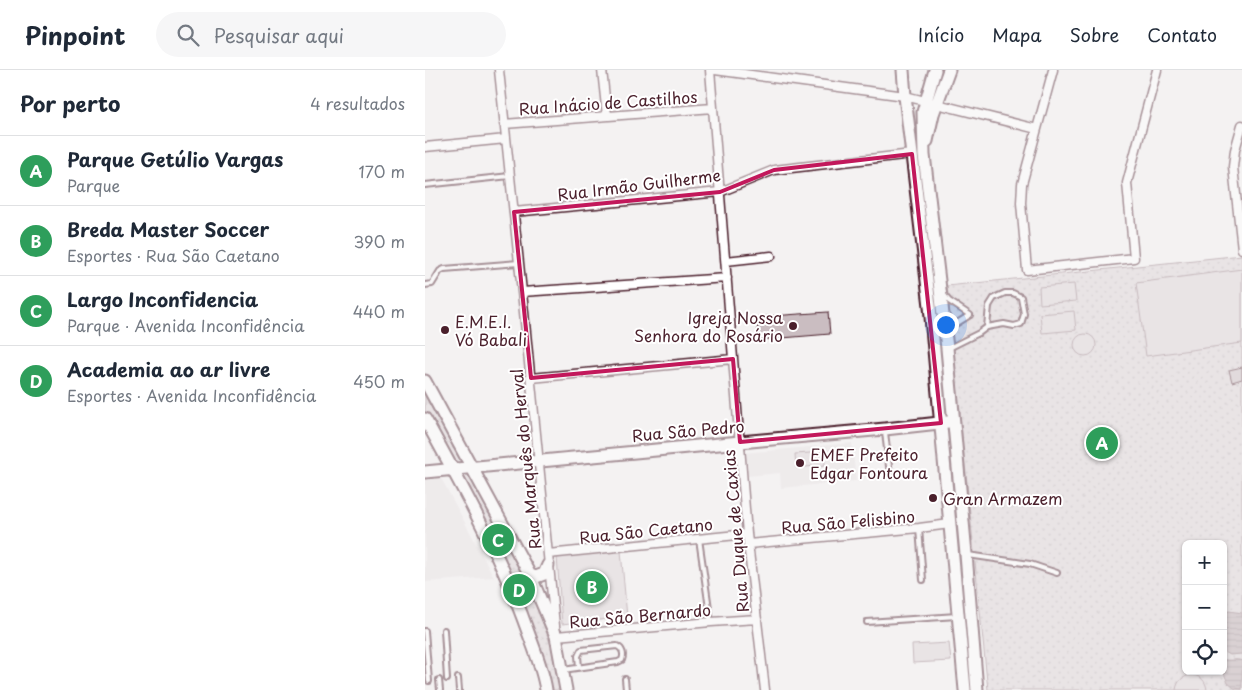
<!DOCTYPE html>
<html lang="pt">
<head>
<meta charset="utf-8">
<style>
	body { margin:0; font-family:"Playpen Sans",sans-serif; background:#f6f6f7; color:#1f2937 }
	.controls { position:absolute; right:15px; bottom:15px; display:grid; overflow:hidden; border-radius:8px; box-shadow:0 1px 4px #0004 }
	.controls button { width:45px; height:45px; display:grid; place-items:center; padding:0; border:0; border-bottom:1px solid #e0e1e3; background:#fff; color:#1f2937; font:25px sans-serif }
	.you { position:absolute; left:520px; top:254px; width:18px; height:18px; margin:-12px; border:4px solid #fff; border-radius:50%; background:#1a73e8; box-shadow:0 0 0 8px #1a73e833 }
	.badge { display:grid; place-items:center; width:32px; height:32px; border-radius:50%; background:#4a1f2b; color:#fff; font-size:16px; font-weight:700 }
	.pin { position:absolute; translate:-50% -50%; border:2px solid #fff; box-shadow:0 1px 5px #0006 }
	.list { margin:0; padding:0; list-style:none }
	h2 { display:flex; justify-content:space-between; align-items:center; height:65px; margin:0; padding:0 20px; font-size:21px }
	h2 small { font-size:16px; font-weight:400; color:#747a83 }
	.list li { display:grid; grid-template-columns:32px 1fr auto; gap:15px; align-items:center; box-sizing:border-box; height:70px; padding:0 20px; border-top:1px solid #e0e1e3 }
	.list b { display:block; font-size:19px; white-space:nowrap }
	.list p { margin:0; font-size:16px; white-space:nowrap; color:#747a83 }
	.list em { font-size:16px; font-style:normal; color:#747a83 }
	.icon { flex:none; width:28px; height:28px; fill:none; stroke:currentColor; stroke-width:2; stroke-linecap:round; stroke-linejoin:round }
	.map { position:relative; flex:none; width:817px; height:620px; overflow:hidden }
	header { display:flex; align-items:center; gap:30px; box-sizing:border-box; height:70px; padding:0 25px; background:#fff; border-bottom:1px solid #e0e1e3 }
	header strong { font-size:24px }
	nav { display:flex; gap:28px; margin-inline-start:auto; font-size:18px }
	.search { width:350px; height:45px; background:#f6f6f7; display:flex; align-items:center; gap:12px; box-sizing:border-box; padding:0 18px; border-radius:28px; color:#747a83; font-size:19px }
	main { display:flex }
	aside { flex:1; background:#fff }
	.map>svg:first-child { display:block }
	.built { fill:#e7e2e3 }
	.park { fill:url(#park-dots); stroke:#927880; fill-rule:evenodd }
	.garden { fill:#dbd2d5; stroke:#927880 }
	.water { fill:url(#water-rules); stroke:#8d727a }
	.building { fill:#cabdc1; stroke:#4a1f2b }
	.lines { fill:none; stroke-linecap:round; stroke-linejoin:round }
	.lane-casing { stroke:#4a1f2b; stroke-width:8 }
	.street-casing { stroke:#4a1f2b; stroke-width:11 }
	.secondary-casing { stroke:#4a1f2b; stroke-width:15 }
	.lane { stroke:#fff; stroke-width:4 }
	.street { stroke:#fff; stroke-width:8 }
	.secondary { stroke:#fff; stroke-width:11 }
	.marked { fill:none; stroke:#c2185b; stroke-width:4; stroke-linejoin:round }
	.poi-dot { fill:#4a1f2b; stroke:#fff; stroke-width:2 }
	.labels { text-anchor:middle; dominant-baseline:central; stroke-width:4; stroke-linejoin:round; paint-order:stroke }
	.street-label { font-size:16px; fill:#4a1f2b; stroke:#fff }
	.poi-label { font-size:16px; fill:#4a1f2b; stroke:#fff; text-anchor:start }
</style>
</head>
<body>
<header>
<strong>Pinpoint</strong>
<div class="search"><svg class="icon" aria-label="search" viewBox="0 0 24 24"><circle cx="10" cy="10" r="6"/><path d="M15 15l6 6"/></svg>Pesquisar aqui</div>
<nav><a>Início</a><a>Mapa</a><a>Sobre</a><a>Contato</a></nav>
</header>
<main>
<aside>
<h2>Por perto<small>4 resultados</small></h2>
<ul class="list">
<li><span class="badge" style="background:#2e9e5b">A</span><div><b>Parque Getúlio Vargas</b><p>Parque</p></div><em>170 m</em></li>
<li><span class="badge" style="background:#2e9e5b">B</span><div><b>Breda Master Soccer</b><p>Esportes · Rua São Caetano</p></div><em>390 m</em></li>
<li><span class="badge" style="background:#2e9e5b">C</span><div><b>Largo Inconfidencia</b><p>Parque · Avenida Inconfidência</p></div><em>440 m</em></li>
<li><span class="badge" style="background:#2e9e5b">D</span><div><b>Academia ao ar livre</b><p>Esportes · Avenida Inconfidência</p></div><em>450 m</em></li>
</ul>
</aside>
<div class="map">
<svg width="817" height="620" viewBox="0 0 817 620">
	<defs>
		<pattern id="park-dots" width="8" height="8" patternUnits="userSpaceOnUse" patternTransform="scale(1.25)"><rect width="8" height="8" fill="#dbd2d5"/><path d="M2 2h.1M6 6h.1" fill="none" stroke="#bdb4b7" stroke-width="1.8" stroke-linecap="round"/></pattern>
		<pattern id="water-rules" width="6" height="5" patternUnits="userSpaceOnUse" patternTransform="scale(1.25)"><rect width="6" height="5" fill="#baa9ae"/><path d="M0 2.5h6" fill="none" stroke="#99898e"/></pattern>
	</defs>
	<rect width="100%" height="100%" fill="#f4f2f2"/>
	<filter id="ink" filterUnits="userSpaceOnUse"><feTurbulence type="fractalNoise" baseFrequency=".02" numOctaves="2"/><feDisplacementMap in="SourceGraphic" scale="10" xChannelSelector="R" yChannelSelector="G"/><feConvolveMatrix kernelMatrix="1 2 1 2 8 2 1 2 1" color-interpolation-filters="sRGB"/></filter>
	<g filter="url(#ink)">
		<path class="built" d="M427,373L431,411L356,418L355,403L322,406L319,383Z
			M15,406L69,507L0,512V407Z"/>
		<path class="park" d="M817,185V620H563L522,216ZM761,474H798V601H761Z
			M0,322C21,361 41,399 62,437C93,494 125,555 137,620H124L123,608L0,343Z"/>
		<path class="garden" d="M817,199V273L721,286L711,213Z
			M649,214L651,231L615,234L614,217Z
			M649,241L651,260L617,263L615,244Z
			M649 275a11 11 0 1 1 22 0a11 11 0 1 1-22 0Z
			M399,382L400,395L371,398L370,384Z
			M196,481L202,547L137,554L132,487Z
			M524,573L526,591L488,593L487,575Z
			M767,605C776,606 781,611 782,620H751C752,611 758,606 767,605Z"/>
		<path class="water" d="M804,541L817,543V584L805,585L798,581V543Z
			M798,589C804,592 811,588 817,591V619L809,618L803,613L798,601Z"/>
		<path class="building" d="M403,242L405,264L333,270L332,247Z
			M817,297V309L807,312L804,300Z"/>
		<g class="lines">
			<defs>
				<path id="lane" d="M0,115L85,106
					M0,215L7,214L15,201L19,199L94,193
					M519,225L524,231L545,245L521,260
					M524,278L554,263L562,257L579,254L589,256L596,254L599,244L596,227L588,223H580L569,228L564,236L562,257
					M460,362L465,405
					M494,458L498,510
					M274,469L286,552
					M543,485L605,494L632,503
					M442,552L532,546
					M19,560L22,609
					M0,561L4,611
					M138,600L193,592L197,590C199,585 198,579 192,576L156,580L153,586L154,597
					M33,608L34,620
					M200,609L201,620
					M14,610L15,620"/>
				<path id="street" d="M74,0L97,222L131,566L286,552L332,549
					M177,0L182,46
					M285,0L322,464L340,620
					M290,0L480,26L612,59
					M628,0L597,114L596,133L602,200L709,188L702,113L732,0
					M79,54L288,38
					M817,55L810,80L808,97L817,179
					M0,77L81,69
					M89,142L295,122L349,100L487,84
					M301,191L346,186
					M97,222L302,208
					M106,308L308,289
					M323,474L494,458L525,454
					M123,484L322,464"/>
				<path id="secondary" d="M478,0L480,26L505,236L540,620
					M510,0L498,42L499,85L522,278L541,484L552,620
					M502,71L508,44L524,0
					M0,311L105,505L131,566L141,620
					M0,349C38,418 77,488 103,562C110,581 118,600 121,620
					M0,402L315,372L460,359L523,352
					M105,505L111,507L119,504L123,495"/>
			</defs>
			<use href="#lane" class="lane-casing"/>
			<use href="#street" class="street-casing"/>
			<use href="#secondary" class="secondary-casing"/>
			<use href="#lane" class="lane"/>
			<use href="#street" class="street"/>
			<use href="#secondary" class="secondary"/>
		</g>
	</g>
	<path d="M0 0H817V620H0ZM487,84L516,353L315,372L308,289L106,308L89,142L295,122L349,100Z" fill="#f4f2f2" fill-opacity=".55" fill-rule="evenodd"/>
	<path class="marked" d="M487,84L516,353L315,372L308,289L106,308L89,142L295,122L349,100Z"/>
	<g class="poi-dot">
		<circle cx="368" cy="256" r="5"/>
		<circle cx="20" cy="260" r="5"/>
		<circle cx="375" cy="393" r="5"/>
		<circle cx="508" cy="428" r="5"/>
	</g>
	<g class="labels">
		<g class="street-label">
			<text transform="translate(183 32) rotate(-4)">Rua Inácio de Castilhos</text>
			<text transform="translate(214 114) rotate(-7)">Rua Irmão Guilherme</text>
			<text transform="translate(263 360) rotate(-5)">Rua São Pedro</text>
			<text transform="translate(100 389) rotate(-96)">Rua Marquês do Herval</text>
			<text transform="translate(423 451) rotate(-5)">Rua São Felisbino</text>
			<text transform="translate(221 460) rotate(-6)">Rua São Caetano</text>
			<text transform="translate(310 461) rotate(-95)">Rua Duque de Caxias</text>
			<text transform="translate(215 545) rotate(-5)">Rua São Bernardo</text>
		</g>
		<g class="poi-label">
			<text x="358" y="247" text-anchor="end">Igreja Nossa<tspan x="358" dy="18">Senhora do Rosário</tspan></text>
			<text x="30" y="251">E.M.E.I.<tspan x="30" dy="18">Vó Babali</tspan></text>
			<text x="385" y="384">EMEF Prefeito<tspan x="385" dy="18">Edgar Fontoura</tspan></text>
			<text x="518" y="428">Gran Armazem</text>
		</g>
	</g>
</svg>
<div class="controls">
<button>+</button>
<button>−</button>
<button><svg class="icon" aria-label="locate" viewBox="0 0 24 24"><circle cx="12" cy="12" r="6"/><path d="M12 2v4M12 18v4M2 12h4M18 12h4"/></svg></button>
</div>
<div class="you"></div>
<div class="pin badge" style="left:677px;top:373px;background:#2e9e5b">A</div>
<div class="pin badge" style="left:167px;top:517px;background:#2e9e5b">B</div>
<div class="pin badge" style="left:73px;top:470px;background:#2e9e5b">C</div>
<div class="pin badge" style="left:94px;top:520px;background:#2e9e5b">D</div>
</div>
</main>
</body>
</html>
